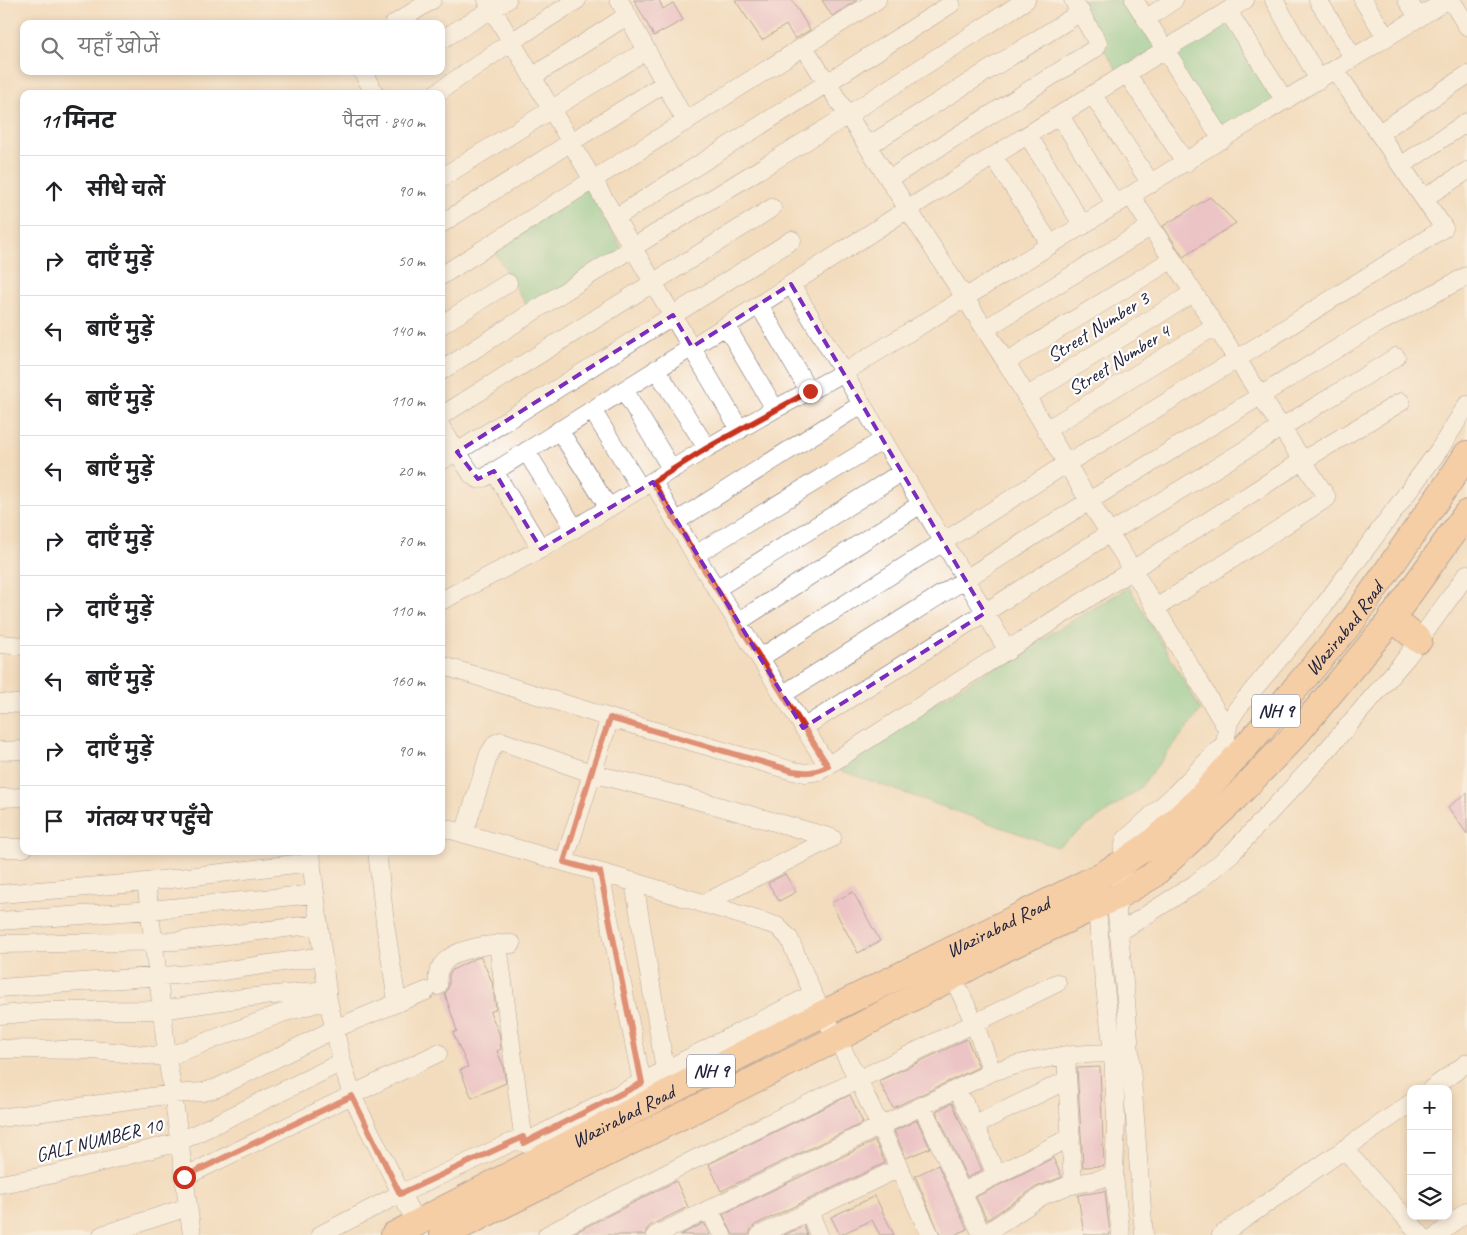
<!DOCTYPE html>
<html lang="hi">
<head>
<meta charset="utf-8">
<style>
	body { margin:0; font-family:Caveat,"Playpen Sans Deva",sans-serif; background:#f6f6f6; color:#202124 }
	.controls { position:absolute; right:15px; bottom:15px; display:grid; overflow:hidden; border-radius:10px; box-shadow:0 2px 8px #0003 }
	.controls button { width:45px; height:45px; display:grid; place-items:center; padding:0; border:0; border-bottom:1px solid #e0e0e0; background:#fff; color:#202124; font:25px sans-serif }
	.stop { position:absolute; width:15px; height:15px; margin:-11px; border:4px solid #c8321e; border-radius:50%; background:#fff }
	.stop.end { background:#c8321e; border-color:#fff; box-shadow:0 1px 5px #0008 }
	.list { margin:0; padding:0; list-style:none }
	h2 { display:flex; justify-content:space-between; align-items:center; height:65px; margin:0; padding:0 20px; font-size:21px }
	h2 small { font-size:16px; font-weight:400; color:#757577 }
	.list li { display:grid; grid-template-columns:32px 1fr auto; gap:15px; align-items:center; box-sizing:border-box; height:70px; padding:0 20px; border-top:1px solid #e0e0e0 }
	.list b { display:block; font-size:19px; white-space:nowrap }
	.list em { font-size:16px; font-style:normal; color:#757577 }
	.icon { flex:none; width:28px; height:28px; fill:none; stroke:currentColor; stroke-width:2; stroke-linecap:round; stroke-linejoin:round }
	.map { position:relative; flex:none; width:1467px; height:1235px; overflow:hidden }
	.search { position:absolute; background:#fff; box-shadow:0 2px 8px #0003; left:20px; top:20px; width:425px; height:55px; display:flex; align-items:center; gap:12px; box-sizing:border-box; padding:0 18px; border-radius:10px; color:#757577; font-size:19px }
	.panel { position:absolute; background:#fff; box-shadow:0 2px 8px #0003; left:20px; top:90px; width:425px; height:765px; border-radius:10px }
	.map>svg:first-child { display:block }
	.green { fill:#74ce94; stroke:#4b7868 }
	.building { fill:#e4a7d0 }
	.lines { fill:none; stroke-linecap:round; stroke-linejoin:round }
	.minor-casing { stroke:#6b6369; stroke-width:19 }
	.highway-casing { stroke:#6b6369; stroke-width:28 }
	.minor { stroke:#fff; stroke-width:18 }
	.highway { stroke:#fabc8b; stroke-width:26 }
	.route { stroke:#c8321e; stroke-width:6 }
	.marked { fill:none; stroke:#7b2cbf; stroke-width:4; stroke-dasharray:10 6; stroke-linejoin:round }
	.labels { text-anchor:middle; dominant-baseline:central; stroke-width:4.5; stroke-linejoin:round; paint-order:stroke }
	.shield { fill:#fff; stroke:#646476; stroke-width:1 }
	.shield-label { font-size:19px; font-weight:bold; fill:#22223b }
	.street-label { font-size:20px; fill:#22223b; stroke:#fff }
</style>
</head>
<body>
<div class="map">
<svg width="1467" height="1235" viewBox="0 0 1467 1235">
	<rect width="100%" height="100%" fill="#fff"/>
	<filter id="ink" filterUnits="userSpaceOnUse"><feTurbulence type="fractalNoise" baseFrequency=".02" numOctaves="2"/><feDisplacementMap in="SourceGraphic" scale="10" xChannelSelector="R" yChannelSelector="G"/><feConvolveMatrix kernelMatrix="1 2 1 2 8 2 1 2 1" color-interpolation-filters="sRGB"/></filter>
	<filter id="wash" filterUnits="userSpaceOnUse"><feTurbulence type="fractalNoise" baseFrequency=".0096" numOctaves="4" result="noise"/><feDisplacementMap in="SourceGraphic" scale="20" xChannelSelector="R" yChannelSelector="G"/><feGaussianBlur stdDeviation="1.12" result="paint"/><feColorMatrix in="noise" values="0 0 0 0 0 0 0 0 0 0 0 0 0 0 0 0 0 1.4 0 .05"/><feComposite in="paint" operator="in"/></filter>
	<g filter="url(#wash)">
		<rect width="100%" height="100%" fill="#f3dcbe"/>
		<path class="green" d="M1073,0H1134L1166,50L1228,11L1285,101L1222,140L1166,50L1122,78Z
			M583,183L623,250L529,310L489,242Z
			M1129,587L1201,710L1139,789L1057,847L828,766Z"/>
		<g id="blocks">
			<path class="building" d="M634,0H659L663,9L673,3L683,20L654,36Z
				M735,0H792L810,30L795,39L786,25L762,40Z
				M822,0H857L832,16Z
				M1210,197L1236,223L1183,257L1163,226Z
				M1467,793V834L1448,807Z
				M785,874L796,892L779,901L768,883Z
				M853,892L880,941L858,953L831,903Z
				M481,957L492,982L496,1009L490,1012L499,1033L501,1049L497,1051L503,1065L506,1083L472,1098L460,1070L468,1067L453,1033L457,1031L445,994L449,986V975L452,970L474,959Z
				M967,1039L979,1067L893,1108L879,1081Z
				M1100,1067L1104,1166L1083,1167L1077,1068Z
				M850,1095L863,1123L721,1191L709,1164Z
				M952,1103L982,1170L967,1178L936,1111Z
				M917,1120L930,1148L906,1158L894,1131Z
				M875,1141L885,1163L755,1225L751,1229L749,1235H733L723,1214Z
				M1053,1158L1062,1177L1036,1187L987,1220L976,1197Z
				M938,1165L967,1229L954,1235H940L915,1176Z
				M676,1181L688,1207L651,1225L647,1229L645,1235H570Z
				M1105,1191L1110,1235H1084L1078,1195Z
				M875,1196L894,1235H880L872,1220L840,1235L831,1217Z
				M704,1223L710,1235H680Z
				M804,1226L807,1235H784Z"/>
		</g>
	</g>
	<g filter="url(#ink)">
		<use href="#blocks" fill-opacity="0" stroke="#6b6369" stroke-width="1"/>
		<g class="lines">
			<defs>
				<path id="minor" d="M487,0L740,430
					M619,0L686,122
					M1134,0L1222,140
					M1274,0L1319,80
					M1318,0L1353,57
					M1363,0L1386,37
					M1407,0L1419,18
					M1451,0L1467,26
					M1228,11L1285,101
					M1146,19L1174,0
					M394,24L432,0
					M441,40L507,0
					M804,47L1006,362L1089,501L1133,570L1227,729
					M362,71L375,94
					M1127,74L1186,163
					M532,77L628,15
					M435,94L511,42L577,0
					M1093,95L1151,184
					M1060,116L1116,205
					M1379,133L1467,75
					M1028,135L1083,226
					M868,146L1081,12
					M993,156L1051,245
					M1402,165L1467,122
					M441,178L647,50
					M889,179L1096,48L1098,43L1073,0
					M1131,196L1327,498L1156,608
					M1424,198L1467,171
					M615,218L951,4
					M441,224L665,83
					M441,276L877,0
					M791,284L1008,651
					M759,305L809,391
					M441,325L508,283
					M726,326L775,409
					M985,329L1150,227
					M1006,362L1171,260
					M656,369L707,448
					M441,371L632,248L848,115L1026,0
					M624,390L672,470
					M1026,397L1193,293
					M592,410L641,489
					M441,416L772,208
					M441,427L472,475L478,479L484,478L759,305L908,209L1245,0
					M559,430L609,508
					M1046,430L1215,326
					M526,451L575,529
					M457,452L792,240
					M441,461L449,456
					M494,471L541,549
					M653,482L695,555L828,766
					M677,521L862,404
					M695,555L883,440
					M716,589L902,472
					M441,601L541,549L707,448L775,409L843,373L1447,0
					M738,622L921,504
					M0,644L24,646
					M760,658L1066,464L1237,359L1444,228L1335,70
					M441,665L610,718L793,771L806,773L819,771L1302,461L1401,402
					M782,695L1089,501L1377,324L1467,276
					M0,703L24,704
					M803,728L1110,533L1396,357
					M1226,737L1229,722L1237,709L1325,604L1439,450L1467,405
					M0,751L24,750
					M0,798L24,797
					M441,827L634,882L777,926L789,938L813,994L858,1079L930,1235
					M464,834L489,754L496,743L501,741L591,773L686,797L832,838
					M0,848H24
					M310,851L328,1000L342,1062L352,1096L416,1223
					M377,851L385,923L397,1002
					M564,862L610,718
					M600,873L642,1083L645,1092
					M146,882L162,1010L167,1057L173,1094L192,1235
					M634,882L665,1070
					M0,894L137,883L312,862
					M1096,897L1101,955L1113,1053L1116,1119L1114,1176L1121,1235
					M703,904L832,838
					M0,921L150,910L315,894
					M1118,933L1195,884L1232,853L1321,757L1407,657L1467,574
					M0,944L176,941L319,924
					M498,944L524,1143L813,994
					M953,977L974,1022L992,1072
					M438,986C438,981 437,974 439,970C449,947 491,944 512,944
					M0,988L216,972L323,956
					M0,1015L47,1011L162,1010L243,998L327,990
					M0,1049L93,1050L167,1057L282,1013L328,1000
					M1066,1055L1073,1185
					M957,1089L975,1125
					M1431,1089L1467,1063
					M922,1106L982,1235
					M0,1118L173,1094L203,1092L217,1088L334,1029L426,991
					M1344,1149L1421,1235
					M996,1175L975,1125L1067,1080
					M184,1177L438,1053
					M0,1184L55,1174L179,1142L342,1062
					M963,1192L1071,1137
					M709,1209L722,1235
					M809,1211L819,1235
					M102,1235L188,1207
					M320,1235L400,1194L523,1137
					M547,1235L685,1164L1057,983
					M656,1235L992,1072C1034,1058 1068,1054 1113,1053
					M760,1235L899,1168
					M984,1235L1042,1196L1067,1186L1114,1176
					M1144,1235L1126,1001L1117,916L1118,896L1124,862L1123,850L1125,840L1173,796L1222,746
					M1221,1235L1411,1103
					M1438,1235L1467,1211"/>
				<g id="highway">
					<path d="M1391,618L1419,640"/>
					<path id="s1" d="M394,1235L762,1044L1100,876L1124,862L1150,844L1199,799L1261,729L1353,620L1449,482L1467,454"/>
					<path d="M443,1235L836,1039L1002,950L1118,896L1152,876L1230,803L1297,733L1387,625L1467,513"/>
				</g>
			</defs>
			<use href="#minor" class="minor-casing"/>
			<use href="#highway" class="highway-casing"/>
			<use href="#minor" class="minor"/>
			<use href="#highway" class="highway"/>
		</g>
	</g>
	<g class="lines" filter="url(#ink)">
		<path class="route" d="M184,1177L352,1096L400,1194L523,1137L524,1143L642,1083L600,872L564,862L591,773L610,718L793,771C806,773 816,773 828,766L695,555L653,482L707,448L810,391"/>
	</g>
	<path d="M0 0H1467V1235H0ZM791,284L985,613L803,728L653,482L541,549L494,471L478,479L457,452L673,315L692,347Z" fill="#f3dcbe" fill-opacity=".55" fill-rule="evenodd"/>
	<path class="marked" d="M791,284L985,613L803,728L653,482L541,549L494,471L478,479L457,452L673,315L692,347Z"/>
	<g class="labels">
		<g class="shield">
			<rect x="1252" y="694.5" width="48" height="33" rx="4"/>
			<rect x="687" y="1054.5" width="48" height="33" rx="4"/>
		</g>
		<g class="shield-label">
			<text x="1276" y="711">NH 9</text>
			<text x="711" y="1071">NH 9</text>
		</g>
		<g class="street-label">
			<text transform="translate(1098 327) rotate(-32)">Street Number 3</text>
			<text transform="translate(1119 360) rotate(-32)">Street Number 4</text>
			<text stroke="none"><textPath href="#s1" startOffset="1142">Wazirabad Road</textPath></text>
			<text stroke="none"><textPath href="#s1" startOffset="678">Wazirabad Road</textPath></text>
			<text stroke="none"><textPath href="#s1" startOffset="258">Wazirabad Road</textPath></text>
			<text transform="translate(99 1140) rotate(-14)">GALI NUMBER 10</text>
		</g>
	</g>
</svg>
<div class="controls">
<button>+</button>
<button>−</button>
<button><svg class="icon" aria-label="layers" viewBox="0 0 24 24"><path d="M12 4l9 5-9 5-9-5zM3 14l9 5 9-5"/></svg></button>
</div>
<div class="stop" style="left:184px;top:1177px"></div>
<div class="stop end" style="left:810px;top:391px"></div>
<div class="search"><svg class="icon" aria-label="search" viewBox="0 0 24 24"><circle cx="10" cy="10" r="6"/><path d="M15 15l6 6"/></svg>यहाँ खोजें</div>
<section class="panel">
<h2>11 मिनट<small>पैदल · 840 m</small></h2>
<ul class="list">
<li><svg class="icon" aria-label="ahead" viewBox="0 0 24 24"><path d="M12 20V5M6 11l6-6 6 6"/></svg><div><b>सीधे चलें</b></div><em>90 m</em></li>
<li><svg class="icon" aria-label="right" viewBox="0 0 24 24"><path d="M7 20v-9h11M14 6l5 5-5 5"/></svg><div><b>दाएँ मुड़ें</b></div><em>50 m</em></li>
<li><svg class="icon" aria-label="left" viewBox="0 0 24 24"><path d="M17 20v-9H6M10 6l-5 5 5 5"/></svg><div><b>बाएँ मुड़ें</b></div><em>140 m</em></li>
<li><svg class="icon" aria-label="left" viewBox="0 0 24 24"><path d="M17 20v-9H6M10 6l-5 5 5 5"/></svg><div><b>बाएँ मुड़ें</b></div><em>110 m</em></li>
<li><svg class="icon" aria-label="left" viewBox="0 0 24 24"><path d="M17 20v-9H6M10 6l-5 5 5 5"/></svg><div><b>बाएँ मुड़ें</b></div><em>20 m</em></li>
<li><svg class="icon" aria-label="right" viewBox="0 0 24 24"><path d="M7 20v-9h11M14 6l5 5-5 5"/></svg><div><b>दाएँ मुड़ें</b></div><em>70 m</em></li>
<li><svg class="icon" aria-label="right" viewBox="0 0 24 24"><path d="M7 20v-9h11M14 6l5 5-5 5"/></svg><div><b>दाएँ मुड़ें</b></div><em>110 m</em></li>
<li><svg class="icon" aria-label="left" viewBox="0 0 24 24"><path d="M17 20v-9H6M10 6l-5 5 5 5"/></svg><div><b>बाएँ मुड़ें</b></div><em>160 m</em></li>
<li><svg class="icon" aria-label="right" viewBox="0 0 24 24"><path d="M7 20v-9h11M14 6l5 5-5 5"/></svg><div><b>दाएँ मुड़ें</b></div><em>90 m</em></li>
<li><svg class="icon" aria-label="arrive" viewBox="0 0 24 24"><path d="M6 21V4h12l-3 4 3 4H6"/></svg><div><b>गंतव्य पर पहुँचे</b></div></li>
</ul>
</section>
</div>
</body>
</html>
